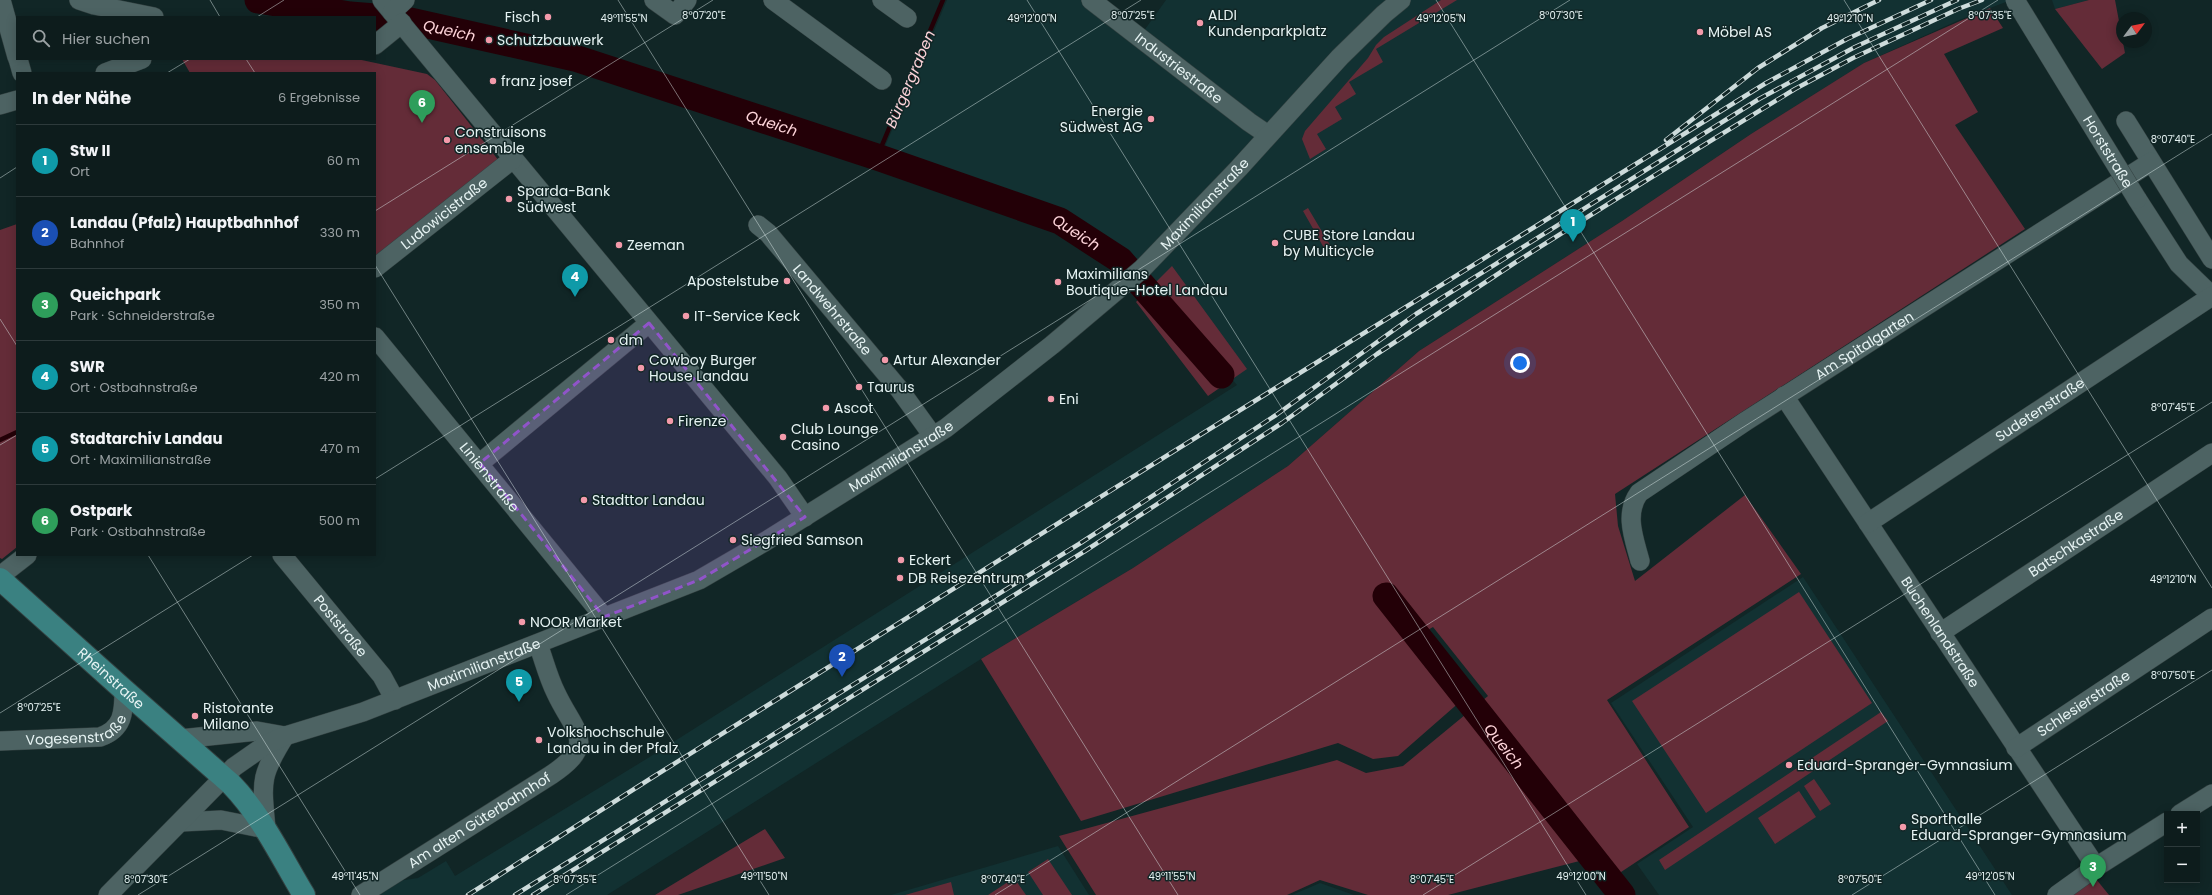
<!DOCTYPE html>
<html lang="de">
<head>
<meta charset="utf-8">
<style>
	body { margin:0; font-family:Poppins,sans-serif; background:#162525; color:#f1f3f6 }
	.controls { position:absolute; right:12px; bottom:12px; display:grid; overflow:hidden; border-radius:0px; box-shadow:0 2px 10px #0003 }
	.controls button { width:36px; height:36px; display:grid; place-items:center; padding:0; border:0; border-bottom:1px solid #2d3a3b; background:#0d1c1c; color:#f1f3f6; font:20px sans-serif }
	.compass { position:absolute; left:2116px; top:12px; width:36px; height:36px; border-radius:50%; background:#0d1c1c; box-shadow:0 2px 10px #0003; rotate:58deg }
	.you { position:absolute; left:1520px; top:363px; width:14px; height:14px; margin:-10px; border:3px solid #fff; border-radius:50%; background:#1a73e8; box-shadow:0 0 0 6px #1a73e833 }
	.badge { display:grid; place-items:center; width:26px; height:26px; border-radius:50%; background:#f39aaa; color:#fff; font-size:13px; font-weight:700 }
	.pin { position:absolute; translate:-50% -33px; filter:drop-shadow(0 1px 2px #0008) }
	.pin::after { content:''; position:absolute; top:21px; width:14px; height:12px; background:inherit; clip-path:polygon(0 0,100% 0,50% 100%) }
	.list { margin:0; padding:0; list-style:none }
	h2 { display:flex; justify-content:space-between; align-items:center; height:52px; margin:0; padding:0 16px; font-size:17px }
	h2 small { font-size:13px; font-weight:400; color:#9aa1a3 }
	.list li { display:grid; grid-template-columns:26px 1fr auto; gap:12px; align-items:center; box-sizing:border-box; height:72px; padding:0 16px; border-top:1px solid #2d3a3b }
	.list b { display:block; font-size:15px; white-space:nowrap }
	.list p { margin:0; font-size:13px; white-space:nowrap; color:#9aa1a3 }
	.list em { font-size:13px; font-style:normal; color:#9aa1a3 }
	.icon { flex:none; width:22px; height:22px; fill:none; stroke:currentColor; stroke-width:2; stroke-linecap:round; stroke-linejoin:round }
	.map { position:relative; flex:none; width:2212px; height:895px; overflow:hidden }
	.search { position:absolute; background:#0d1c1c; box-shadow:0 2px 10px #0003; left:16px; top:16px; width:360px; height:44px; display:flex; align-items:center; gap:10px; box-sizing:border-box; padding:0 14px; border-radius:0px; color:#9aa1a3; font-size:15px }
	.panel { position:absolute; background:#0d1c1c; box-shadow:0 2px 10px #0003; left:16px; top:72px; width:360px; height:484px; border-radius:0px }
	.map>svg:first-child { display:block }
	.built { fill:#123132 }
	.green { fill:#642c38 }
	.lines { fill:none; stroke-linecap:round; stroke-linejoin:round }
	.stream { stroke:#230007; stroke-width:4.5 }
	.river { stroke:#230007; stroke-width:27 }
	.minor-casing { stroke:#334141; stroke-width:20 }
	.major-casing { stroke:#334141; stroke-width:24 }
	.minor { stroke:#4d6363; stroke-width:19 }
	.major { stroke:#3a8181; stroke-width:22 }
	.rail-casing { stroke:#cddbdb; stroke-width:4.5 }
	.rail { stroke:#112626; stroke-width:3; stroke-dasharray:9; stroke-linecap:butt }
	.minor-bridge-casing { stroke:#334141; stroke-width:20; stroke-linecap:butt }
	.minor-bridge { stroke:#4d6363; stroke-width:19 }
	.marked { fill:#9054c9; fill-opacity:0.2; stroke:#9054c9; stroke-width:3; stroke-dasharray:8 5; stroke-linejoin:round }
	.ticks { fill:none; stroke:#e6f3f3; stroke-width:1; stroke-opacity:0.45 }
	.poi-dot { fill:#f39aaa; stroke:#112626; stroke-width:1.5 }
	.labels { text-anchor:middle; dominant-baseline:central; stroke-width:3; stroke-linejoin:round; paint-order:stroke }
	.poi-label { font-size:14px; fill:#e6f3f3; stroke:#112626; text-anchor:start }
	.street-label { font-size:14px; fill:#e6f3f3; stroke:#112626 }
	.water-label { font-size:15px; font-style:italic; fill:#fed4da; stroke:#112626 }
	.ticks-label { font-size:10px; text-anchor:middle; fill:#e6f3f3; stroke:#112626; stroke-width:3; stroke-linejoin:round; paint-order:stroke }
</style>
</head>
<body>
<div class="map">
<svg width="2212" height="895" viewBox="0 0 2212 895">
	<rect width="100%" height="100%" fill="#112626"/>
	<path class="built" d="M947,0H1086L1138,39L1166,0H2011L1959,20L1864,63L1751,134L1622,221L1419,351L1288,466L1133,568L981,659L607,895H377L398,881L418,878L446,861L455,876L648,758L1237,385L1122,258L1061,218L881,156Z
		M2052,0H2089L2055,9Z
		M1803,577L2012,895H1659L1637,864L1693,827L1611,703Z
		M1058,846L1089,895H891Z
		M1320,883L1354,895H1292Z"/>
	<path class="green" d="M1441,0H1457L1376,49L1383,62L1349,82L1356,94L1335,107L1342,119L1317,134L1326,149L1310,159L1302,139L1305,131L1368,58L1376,45L1384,37Z
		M2089,0H2115L2125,53L2102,69L2055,9Z
		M1990,8L2003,28L1944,54L1978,112L1955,125L2025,229L1615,494L1618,526L1635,581L1745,495L1801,574L1607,700L1689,827L1615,876L1599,856L1448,895H1368L1320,880L1287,895H1096L1059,836L1337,760L1366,773L1403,766L1488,696L1433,627L1414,638L1462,700L1398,756L1373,759L1338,743L1081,821L981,659L1133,568L1288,466L1419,351L1622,221L1751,134L1864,63Z
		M182,59H357L427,74L435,80L503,166L375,265V73H190Z
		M1308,208L1330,245L1324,248L1303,211Z
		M17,224V547L2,559L0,558V230Z
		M1172,266L1247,369L1208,396L1136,302Z
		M1799,592L1872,703L1706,813L1632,701Z
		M1881,712L1888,721L1665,870L1659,860Z
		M1814,779L1831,804L1820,811L1804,786Z
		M1799,791L1816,817L1775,844L1758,818Z
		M765,829L785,858L678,895H655Z
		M1048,859L1072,895H1043L1028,872Z
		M1014,878L1026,895H988Z
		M2096,879L2109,895H2072Z
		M951,882L954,895H905Z"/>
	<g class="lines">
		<path class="stream" d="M877,157L943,0
			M0,440L17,432"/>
		<g class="river">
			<path id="s1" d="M258,0L350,15L401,19L575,58L877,157L1060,221L1120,260L1221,375"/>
			<path id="s2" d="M1386,596L1622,895"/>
		</g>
		<defs>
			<g id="minor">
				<path d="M1,0L17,57"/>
				<path d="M79,0L94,5L154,17"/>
				<path d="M382,0L778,478L805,517"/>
				<path d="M654,0L675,15L687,0"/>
				<path d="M773,0L882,80"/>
				<path d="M882,0L907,18"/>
				<path id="s3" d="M1091,0L1249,122L1268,135"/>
				<path d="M392,12L405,0"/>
				<path d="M375,45L402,23"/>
				<path d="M18,59L22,73"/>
				<path d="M105,73L142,59"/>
				<path d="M0,105L17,100"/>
				<path d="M2126,121L2212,259"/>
				<path d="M2137,199L2179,264L2212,296"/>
				<path id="s4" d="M758,225L768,233L899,389L933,436"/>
				<path id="s5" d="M375,268L513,159"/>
				<path id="s6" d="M375,337L604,617"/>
				<path id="s7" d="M1784,396L2096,867"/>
				<path d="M480,463L649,323"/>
				<path id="s8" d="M1868,523L2212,296"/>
				<path id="s9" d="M282,555L382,676L395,700"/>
				<path id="s10" d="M1640,561C1634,538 1624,514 1639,493L1746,421L2151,162"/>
				<path d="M0,576L27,555"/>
				<path id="s11" d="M1940,633L2212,453"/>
				<path d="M180,739L257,731L285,736"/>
				<path id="s12" d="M0,741L100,737C123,729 124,713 124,690"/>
				<path id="s13" d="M2016,748L2212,618"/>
				<path d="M2180,814L2212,794"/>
				<path d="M181,822L221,820L266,829C262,782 259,777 285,736"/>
				<path id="s14" d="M108,895L234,767L267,744L285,736L363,712L699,580L766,541L946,428L1052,345L1142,269L1239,168L1340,57L1384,14L1401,0"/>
				<path id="s15" d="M361,895L551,775C599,743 574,732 556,693C548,677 544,660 538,644"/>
				<path d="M2057,895L2096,867L2167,822"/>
			</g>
			<g id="major">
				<path id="s16" d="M0,579L124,690L231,784C262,816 281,857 304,895"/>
			</g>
		</defs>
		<use href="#minor" class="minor-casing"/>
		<use href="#major" class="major-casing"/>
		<use href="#minor" class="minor"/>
		<use href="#major" class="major"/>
		<defs>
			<path id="rail" d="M1666,140L1758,68L1822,28L1879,0
				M468,895L653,777L1065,519L1766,83L1847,39L1931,0
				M515,895L1079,544L1276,415L1416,314L1759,99L1855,47L1957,0
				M533,895L1085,551L1282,423L1377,354L1516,262L1613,201L1795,89L1853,58L1958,9L1982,0"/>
		</defs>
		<use href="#rail" class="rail-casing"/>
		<use href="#rail" class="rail"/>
		<defs>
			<g id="minor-bridge">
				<path id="s17" d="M2015,0L2137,199"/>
			</g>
		</defs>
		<use href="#minor-bridge" class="minor-bridge-casing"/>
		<use href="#minor-bridge" class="minor-bridge"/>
	</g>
	<path class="marked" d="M649,323L805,517L699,580L604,617L480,463Z"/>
	<path class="ticks" d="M210,0L220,17M618,0L1178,895M1027,0L1586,895M1436,0L1995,895M1844,0L2212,588M257,17L284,0M246,59L255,73M167,73L190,59M0,178L17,167M375,211L713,0M375,265L769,895M0,319L17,346M0,445L17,435M375,479L1141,0M148,555L360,895M0,713L253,555M138,895L1570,0M566,895L1998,0M995,895L2212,134M1423,895L2212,402M1852,895L2212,670"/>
	<g class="poi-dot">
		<circle cx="548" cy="17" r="4"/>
		<circle cx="1200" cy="23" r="4"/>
		<circle cx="1700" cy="32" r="4"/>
		<circle cx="489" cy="40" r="4"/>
		<circle cx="493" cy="81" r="4"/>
		<circle cx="1151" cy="119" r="4"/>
		<circle cx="447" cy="140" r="4"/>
		<circle cx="509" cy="199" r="4"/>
		<circle cx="1275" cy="243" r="4"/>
		<circle cx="619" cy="245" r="4"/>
		<circle cx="787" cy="281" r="4"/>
		<circle cx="1058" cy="282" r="4"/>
		<circle cx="686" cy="316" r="4"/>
		<circle cx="611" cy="340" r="4"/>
		<circle cx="885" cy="360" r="4"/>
		<circle cx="641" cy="368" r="4"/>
		<circle cx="859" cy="387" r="4"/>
		<circle cx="1051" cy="399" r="4"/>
		<circle cx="826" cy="408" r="4"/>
		<circle cx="670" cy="421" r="4"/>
		<circle cx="783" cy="437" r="4"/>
		<circle cx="584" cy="500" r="4"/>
		<circle cx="733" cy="540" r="4"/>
		<circle cx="901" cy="560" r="4"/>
		<circle cx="900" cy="578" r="4"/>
		<circle cx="522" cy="622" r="4"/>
		<circle cx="195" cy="716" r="4"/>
		<circle cx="539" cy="740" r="4"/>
		<circle cx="1789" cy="765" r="4"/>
		<circle cx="1903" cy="827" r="4"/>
	</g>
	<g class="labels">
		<g class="poi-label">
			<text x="1208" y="15">ALDI<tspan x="1208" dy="16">Kundenparkplatz</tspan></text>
			<text x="540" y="17" text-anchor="end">Fisch</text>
			<text x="1708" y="32">Möbel AS</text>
			<text x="497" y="40">Schutzbauwerk</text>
			<text x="501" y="81">franz josef</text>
			<text x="1143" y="111" text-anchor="end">Energie<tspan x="1143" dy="16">Südwest AG</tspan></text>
			<text x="455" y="132">Construisons<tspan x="455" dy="16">ensemble</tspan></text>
			<text x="517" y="191">Sparda-Bank<tspan x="517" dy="16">Südwest</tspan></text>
			<text x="1283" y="235">CUBE Store Landau<tspan x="1283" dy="16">by Multicycle</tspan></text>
			<text x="627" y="245">Zeeman</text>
			<text x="1066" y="274">Maximilians<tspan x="1066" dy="16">Boutique-Hotel Landau</tspan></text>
			<text x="779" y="281" text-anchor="end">Apostelstube</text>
			<text x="694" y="316">IT-Service Keck</text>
			<text x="619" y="340">dm</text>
			<text x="649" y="360">Cowboy Burger<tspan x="649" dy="16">House Landau</tspan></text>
			<text x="893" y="360">Artur Alexander</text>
			<text x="867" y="387">Taurus</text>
			<text x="1059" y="399">Eni</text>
			<text x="834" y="408">Ascot</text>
			<text x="678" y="421">Firenze</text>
			<text x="791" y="429">Club Lounge<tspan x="791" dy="16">Casino</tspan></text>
			<text x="592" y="500">Stadttor Landau</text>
			<text x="741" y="540">Siegfried Samson</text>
			<text x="909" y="560">Eckert</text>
			<text x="908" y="578">DB Reisezentrum</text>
			<text x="530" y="622">NOOR Market</text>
			<text x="203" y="708">Ristorante<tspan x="203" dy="16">Milano</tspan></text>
			<text x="547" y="732">Volkshochschule<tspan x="547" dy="16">Landau in der Pfalz</tspan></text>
			<text x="1797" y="765">Eduard-Spranger-Gymnasium</text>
			<text x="1911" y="819">Sporthalle<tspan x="1911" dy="16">Eduard-Spranger-Gymnasium</tspan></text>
		</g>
		<g class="street-label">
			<text stroke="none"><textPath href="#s3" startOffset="111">Industriestraße</textPath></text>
			<text stroke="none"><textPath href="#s17" startOffset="178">Horststraße</textPath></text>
			<text stroke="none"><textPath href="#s14" startOffset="1315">Maximilianstraße</textPath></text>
			<text stroke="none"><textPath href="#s5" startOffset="88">Ludowicistraße</textPath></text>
			<text stroke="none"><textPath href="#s4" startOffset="113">Landwehrstraße</textPath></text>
			<text stroke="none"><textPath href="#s10" startOffset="340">Am Spitalgarten</textPath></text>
			<text stroke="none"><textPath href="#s8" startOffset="206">Sudetenstraße</textPath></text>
			<text stroke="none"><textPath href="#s14" startOffset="919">Maximilianstraße</textPath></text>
			<text stroke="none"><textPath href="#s6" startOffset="181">Linienstraße</textPath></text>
			<text stroke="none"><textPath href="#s11" startOffset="163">Batschkastraße</textPath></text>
			<text stroke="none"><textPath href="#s9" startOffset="92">Poststraße</textPath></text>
			<text stroke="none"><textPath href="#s7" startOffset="283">Buchenlandstraße</textPath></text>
			<text stroke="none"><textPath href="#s14" startOffset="451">Maximilianstraße</textPath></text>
			<text stroke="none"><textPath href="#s16" startOffset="149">Rheinstraße</textPath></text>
			<text stroke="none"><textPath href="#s13" startOffset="81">Schlesierstraße</textPath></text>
			<text stroke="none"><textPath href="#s12" startOffset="79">Vogesenstraße</textPath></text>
			<text stroke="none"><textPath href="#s15" startOffset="140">Am alten Güterbahnhof</textPath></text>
		</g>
		<g class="water-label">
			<text stroke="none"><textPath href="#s1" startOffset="194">Queich</textPath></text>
			<text transform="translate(910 79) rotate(-67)">Bürgergraben</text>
			<text stroke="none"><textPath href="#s1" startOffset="530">Queich</textPath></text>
			<text stroke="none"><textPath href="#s1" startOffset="854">Queich</textPath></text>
			<text stroke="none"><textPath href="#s2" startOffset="191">Queich</textPath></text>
		</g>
	</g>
	<g class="ticks-label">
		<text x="704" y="19">8°07'20"E</text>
		<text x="1133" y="19">8°07'25"E</text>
		<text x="1561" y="19">8°07'30"E</text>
		<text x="1990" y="19">8°07'35"E</text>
		<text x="624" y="22">49°11'55"N</text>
		<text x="1032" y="22">49°12'00"N</text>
		<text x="1441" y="22">49°12'05"N</text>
		<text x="1850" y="22">49°12'10"N</text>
		<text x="2173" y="143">8°07'40"E</text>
		<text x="2173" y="411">8°07'45"E</text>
		<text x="2173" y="583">49°12'10"N</text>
		<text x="2173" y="679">8°07'50"E</text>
		<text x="39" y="711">8°07'25"E</text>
		<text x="355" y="880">49°11'45"N</text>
		<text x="764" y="880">49°11'50"N</text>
		<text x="1172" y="880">49°11'55"N</text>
		<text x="1581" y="880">49°12'00"N</text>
		<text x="1990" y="880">49°12'05"N</text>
		<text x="146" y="883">8°07'30"E</text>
		<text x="575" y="883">8°07'35"E</text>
		<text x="1003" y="883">8°07'40"E</text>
		<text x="1432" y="883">8°07'45"E</text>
		<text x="1860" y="883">8°07'50"E</text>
	</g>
</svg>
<div class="controls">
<button>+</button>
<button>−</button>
</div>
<svg class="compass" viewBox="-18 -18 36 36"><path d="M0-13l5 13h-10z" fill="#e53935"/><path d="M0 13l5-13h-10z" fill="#9aa1a3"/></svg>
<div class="you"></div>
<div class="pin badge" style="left:1573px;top:242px;background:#0f9aa8">1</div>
<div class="pin badge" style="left:842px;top:677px;background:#1a4fb4">2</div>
<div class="pin badge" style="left:2093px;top:887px;background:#2e9e5b">3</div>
<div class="pin badge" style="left:575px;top:297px;background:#0f9aa8">4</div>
<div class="pin badge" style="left:519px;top:702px;background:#0f9aa8">5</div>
<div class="pin badge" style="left:422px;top:123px;background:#2e9e5b">6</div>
<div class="search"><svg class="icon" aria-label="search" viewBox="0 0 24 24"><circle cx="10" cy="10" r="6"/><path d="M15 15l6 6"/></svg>Hier suchen</div>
<section class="panel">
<h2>In der Nähe<small>6 Ergebnisse</small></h2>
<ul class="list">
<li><span class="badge" style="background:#0f9aa8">1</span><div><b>Stw II</b><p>Ort</p></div><em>60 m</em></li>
<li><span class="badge" style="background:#1a4fb4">2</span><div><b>Landau (Pfalz) Hauptbahnhof</b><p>Bahnhof</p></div><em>330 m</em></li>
<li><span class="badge" style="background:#2e9e5b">3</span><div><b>Queichpark</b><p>Park · Schneiderstraße</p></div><em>350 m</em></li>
<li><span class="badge" style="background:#0f9aa8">4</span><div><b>SWR</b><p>Ort · Ostbahnstraße</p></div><em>420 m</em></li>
<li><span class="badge" style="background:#0f9aa8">5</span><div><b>Stadtarchiv Landau</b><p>Ort · Maximilianstraße</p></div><em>470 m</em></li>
<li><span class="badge" style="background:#2e9e5b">6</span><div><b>Ostpark</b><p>Park · Ostbahnstraße</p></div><em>500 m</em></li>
</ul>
</section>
</div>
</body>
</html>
